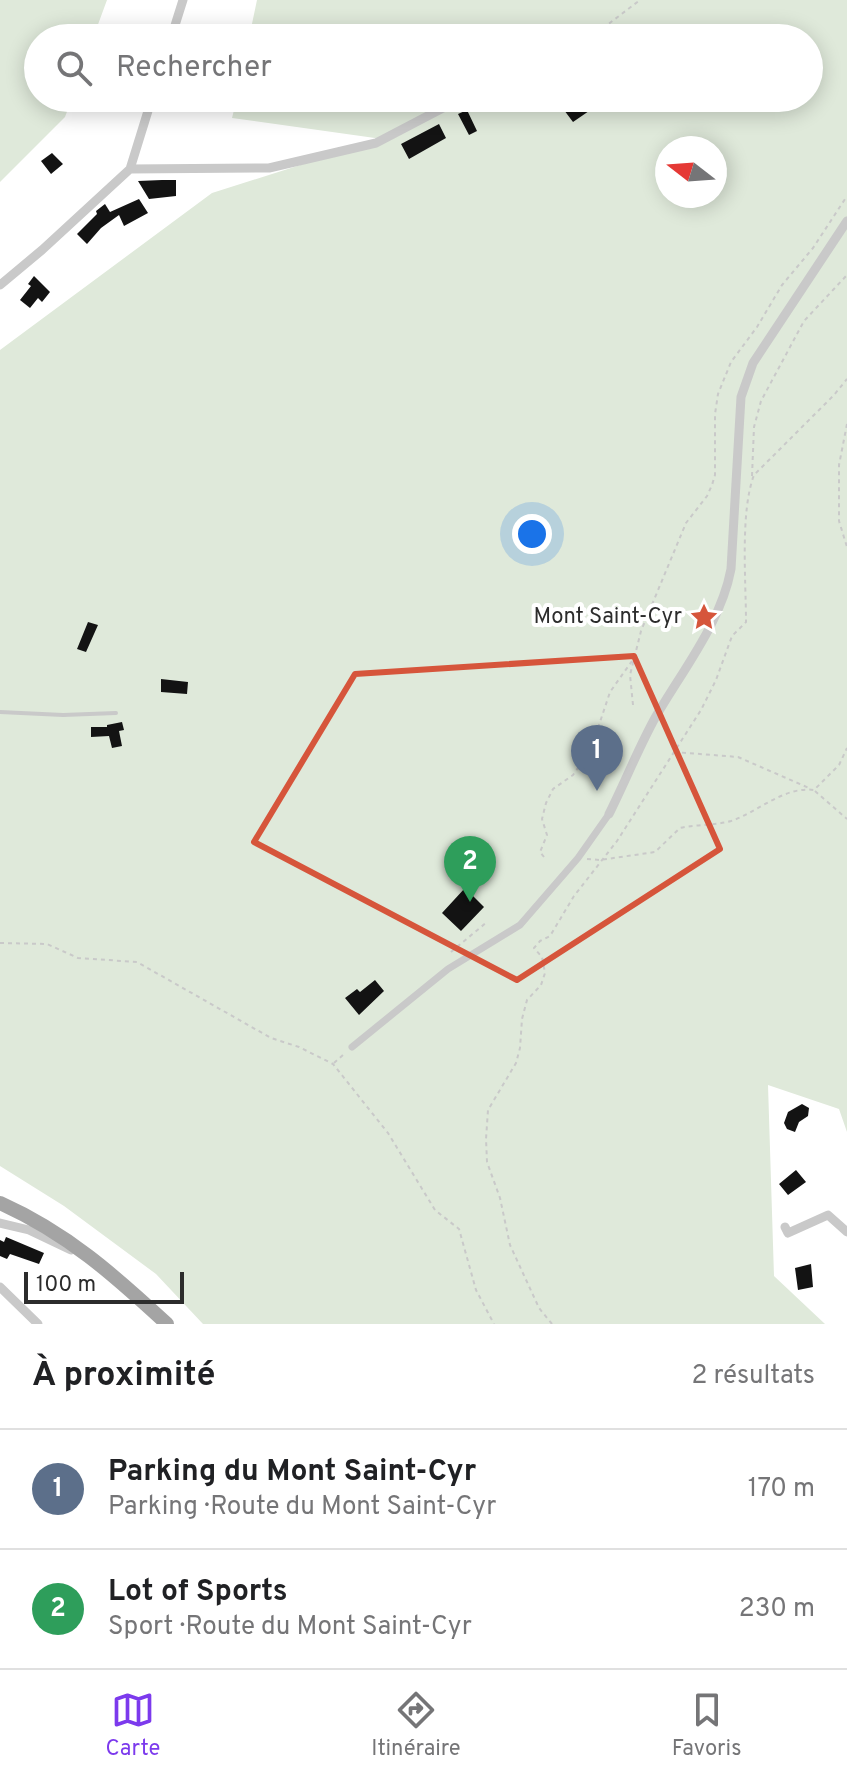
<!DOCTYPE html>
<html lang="fr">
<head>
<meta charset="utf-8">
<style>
	body { margin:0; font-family:Overpass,sans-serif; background:#f6f6f6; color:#202124 }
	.compass { position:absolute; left:655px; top:136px; width:72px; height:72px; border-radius:50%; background:#fff; box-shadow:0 4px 20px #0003; rotate:287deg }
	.scale { position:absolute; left:24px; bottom:20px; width:160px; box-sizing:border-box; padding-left:8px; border:4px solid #2c2c2c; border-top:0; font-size:22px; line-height:28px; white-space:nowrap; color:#2c2c2c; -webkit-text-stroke:6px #fff; paint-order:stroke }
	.you { position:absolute; left:532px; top:534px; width:28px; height:28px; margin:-20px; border:6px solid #fff; border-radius:50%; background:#1a73e8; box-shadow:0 0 0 12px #1a73e833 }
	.badge { display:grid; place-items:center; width:52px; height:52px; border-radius:50%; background:#7c3aed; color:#fff; font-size:26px; font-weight:700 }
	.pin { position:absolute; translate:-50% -66px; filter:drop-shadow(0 2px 4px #0008) }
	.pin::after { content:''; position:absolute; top:42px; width:28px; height:24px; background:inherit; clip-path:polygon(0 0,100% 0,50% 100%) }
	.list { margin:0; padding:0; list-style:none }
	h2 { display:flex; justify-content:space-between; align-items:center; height:104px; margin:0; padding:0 32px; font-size:34px }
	h2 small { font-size:26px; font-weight:400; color:#757577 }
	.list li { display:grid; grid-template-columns:52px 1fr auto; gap:24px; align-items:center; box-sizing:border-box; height:120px; padding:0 32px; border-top:2px solid #e0e0e0 }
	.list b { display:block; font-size:30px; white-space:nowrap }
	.list p { margin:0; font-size:26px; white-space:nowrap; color:#757577 }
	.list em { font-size:26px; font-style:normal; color:#757577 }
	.icon { flex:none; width:44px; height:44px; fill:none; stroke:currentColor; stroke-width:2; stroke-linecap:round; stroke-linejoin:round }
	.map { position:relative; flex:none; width:847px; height:1324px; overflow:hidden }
	.search { position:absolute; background:#fff; box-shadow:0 4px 20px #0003; left:24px; right:24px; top:24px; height:88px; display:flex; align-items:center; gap:20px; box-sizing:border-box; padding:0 28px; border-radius:44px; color:#757577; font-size:30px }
	.sheet { height:344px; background:#fff }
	nav { display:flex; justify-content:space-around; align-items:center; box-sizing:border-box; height:112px; border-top:2px solid #e0e0e0; background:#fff; font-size:22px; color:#757577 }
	nav a { display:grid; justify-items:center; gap:4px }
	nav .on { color:#7c3aed }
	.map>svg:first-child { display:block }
	.green { fill:#dfe9da; fill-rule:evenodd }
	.building { fill:#131313 }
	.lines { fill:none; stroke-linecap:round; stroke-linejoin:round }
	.path { stroke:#c9c9c9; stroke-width:2; stroke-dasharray:4 4; stroke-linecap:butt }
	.service { stroke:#c9c9c9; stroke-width:4 }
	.pedestrian { stroke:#c9c9c9; stroke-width:7 }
	.minor { stroke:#c9c9c9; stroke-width:9 }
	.primary { stroke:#a4a4a4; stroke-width:14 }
	.marked { fill:none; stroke:#d6553b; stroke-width:6; stroke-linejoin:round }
	.labels { text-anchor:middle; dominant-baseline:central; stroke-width:8; stroke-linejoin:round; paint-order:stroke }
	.poi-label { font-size:22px; fill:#2c2c2c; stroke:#fff; text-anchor:end }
</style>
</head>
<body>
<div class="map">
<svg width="847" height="1324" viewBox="0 0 847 1324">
	<rect width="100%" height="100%" fill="#fff"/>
	<path class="green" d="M0,0H107L93,38H38V98H72L65,117L0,182Z
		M257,0H847V1132L839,1109L768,1085L774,1276L825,1324H203L156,1274L64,1206L0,1166V350L212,193L382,139L232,118L237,98H809V38H249ZM667,148H715V196H667Z"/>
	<path class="building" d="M565,98H580L589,111L573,122L564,110L570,106Z
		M467,110L477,131L469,135L458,114Z
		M439,124L446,138L409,159L401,144Z
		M52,153L63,164L51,174L41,161Z
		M162,180H176V196L149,199L138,181Z
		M139,199L148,213L124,226L119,215L101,228L87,244L77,234L97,214L96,211L105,204L110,212Z
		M34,276L50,292L42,302L38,298L30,308L20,300L31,286L28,284Z
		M88,622L98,625L86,652L77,649Z
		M161,679L188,682L187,694L161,692Z
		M122,722L124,730L119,731L122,746L112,748L109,736L91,737V727H107V725Z
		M465,888L484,907L461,931L442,913Z
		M375,980L384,991L359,1015L345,998L357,989L360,992Z
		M802,1104L809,1108L808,1116L799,1122L795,1132L787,1129L784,1123L788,1112Z
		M796,1170L806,1182L788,1195L779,1184Z
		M6,1237L44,1253L39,1264L10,1254L7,1259L0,1256V1240L4,1242Z
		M811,1264L813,1287L798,1290L795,1268Z"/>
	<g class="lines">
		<path class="path" d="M590,38L640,0
			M847,424L839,465V521L847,547
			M752,476L754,427L761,401L804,321L847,275
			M633,705L630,675L641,631L686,523L707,496L712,485L715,475V414L718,394L731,362L757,327L782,285L813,248L847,196
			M674,752L738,757L809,788
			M815,791L847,819
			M544,857L540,852L547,835L542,819L546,803L553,789L573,775L591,749L610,692L632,661
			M587,859L600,860L655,852L680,828C697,824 713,826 731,821C758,812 784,786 814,790L839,765L847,748
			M0,943L47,944L78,958L137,962L271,1038L299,1047L333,1064L388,1133L435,1210L459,1229L476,1290L494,1324
			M451,952L487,922
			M334,1063L344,1054
			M552,1324L539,1308L510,1245L500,1198L487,1162L486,1139L488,1110L516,1063L520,1048L522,1019L527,1000L541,985L545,973L542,957L534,948L540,941L550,936L574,896L617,841L701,710L716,680L732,636L746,622C746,581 740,512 754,475L834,395L847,379"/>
		<path class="service" d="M0,712L63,715L116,713"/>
		<path class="pedestrian" d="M352,1047L448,969L520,925L578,858L609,814"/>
		<path class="minor" d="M171,38L183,0
			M130,169L269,168L376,143L462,98
			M0,285L42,250L130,169L152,98
			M609,814C625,782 638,749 655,718C682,671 721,623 731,569L741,397L753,363L847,221
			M0,1223L29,1230L71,1250
			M785,1227L788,1233L828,1215L847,1232
			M0,1287L38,1324"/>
		<path class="primary" d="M0,1203C67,1233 114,1275 167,1324"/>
	</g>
	<path class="marked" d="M634,656L720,849L517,980L254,842L355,674Z"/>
	<defs>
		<symbol id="sight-bare" viewBox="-9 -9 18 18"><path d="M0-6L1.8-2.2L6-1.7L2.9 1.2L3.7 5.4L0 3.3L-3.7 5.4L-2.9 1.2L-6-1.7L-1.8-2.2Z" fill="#d6553b" stroke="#fff" stroke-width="2.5" paint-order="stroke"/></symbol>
	</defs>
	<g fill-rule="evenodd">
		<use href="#sight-bare" x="684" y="597" width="40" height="40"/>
	</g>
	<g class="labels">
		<g class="poi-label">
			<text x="682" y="617">Mont Saint-Cyr</text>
		</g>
	</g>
</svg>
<svg class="compass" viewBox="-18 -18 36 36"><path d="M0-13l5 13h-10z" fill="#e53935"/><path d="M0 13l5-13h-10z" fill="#757577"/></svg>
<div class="scale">100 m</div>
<div class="you"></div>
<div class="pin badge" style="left:597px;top:791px;background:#5c6f8a">1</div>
<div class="pin badge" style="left:470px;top:902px;background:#2e9e5b">2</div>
<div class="search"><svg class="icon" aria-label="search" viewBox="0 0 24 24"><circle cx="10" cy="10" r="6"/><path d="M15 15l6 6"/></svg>Rechercher</div>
</div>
<section class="sheet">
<h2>À proximité<small>2 résultats</small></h2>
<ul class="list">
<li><span class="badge" style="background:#5c6f8a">1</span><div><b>Parking du Mont Saint-Cyr</b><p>Parking · Route du Mont Saint-Cyr</p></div><em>170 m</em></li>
<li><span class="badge" style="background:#2e9e5b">2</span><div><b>Lot of Sports</b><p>Sport · Route du Mont Saint-Cyr</p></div><em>230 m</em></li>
</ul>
</section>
<nav>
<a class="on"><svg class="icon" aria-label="map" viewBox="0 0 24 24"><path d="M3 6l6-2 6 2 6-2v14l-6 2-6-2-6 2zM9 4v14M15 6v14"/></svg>Carte</a>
<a><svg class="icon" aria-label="directions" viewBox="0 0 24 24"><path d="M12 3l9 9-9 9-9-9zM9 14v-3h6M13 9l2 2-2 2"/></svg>Itinéraire</a>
<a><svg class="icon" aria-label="saved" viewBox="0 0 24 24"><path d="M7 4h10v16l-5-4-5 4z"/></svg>Favoris</a>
</nav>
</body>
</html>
